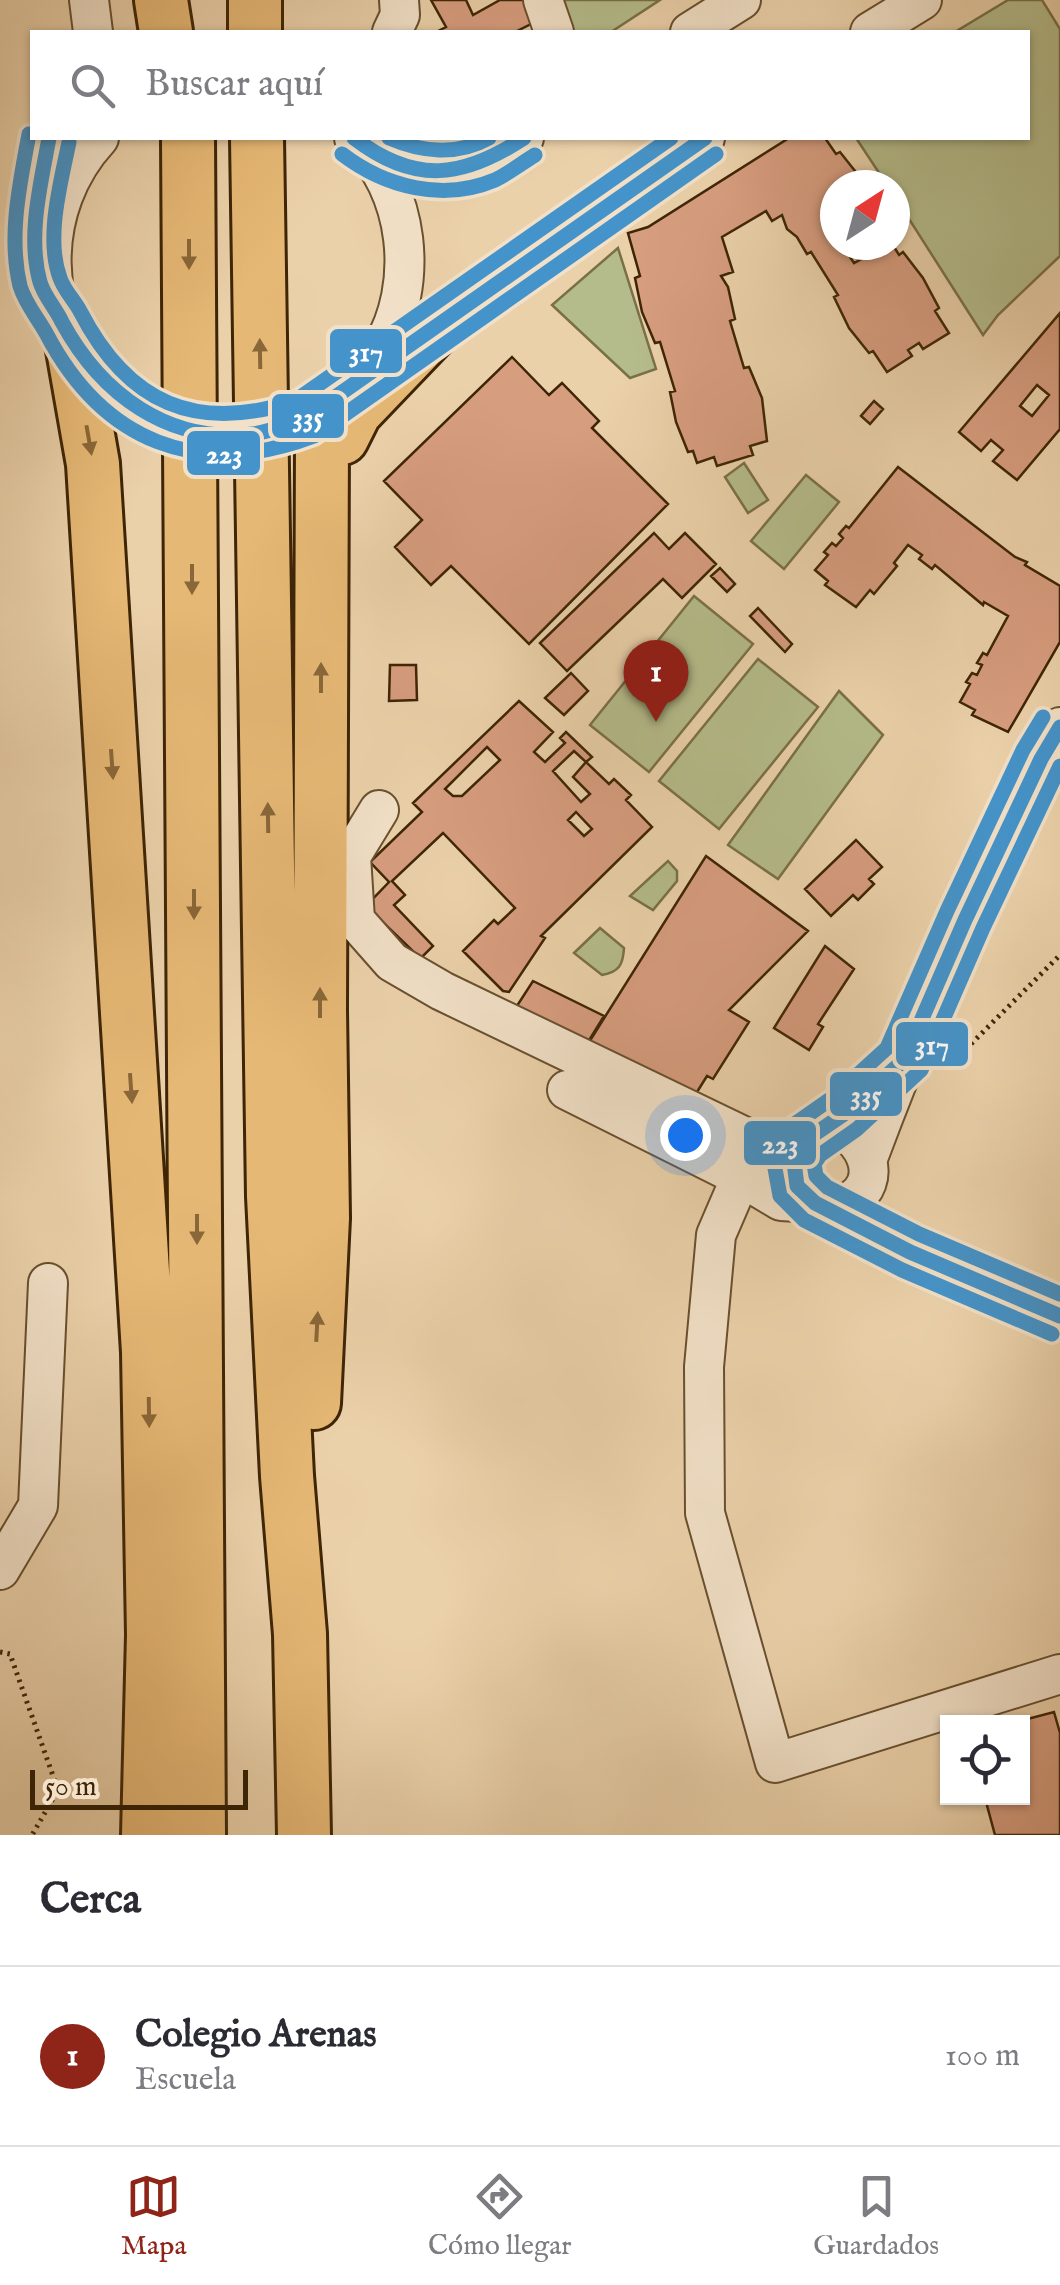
<!DOCTYPE html>
<html lang="es">
<head>
<meta charset="utf-8">
<style>
	body { margin:0; font-family:"IM FELL English",serif; background:#f7f7f7; color:#2b2b33 }
	.controls { position:absolute; right:30px; bottom:30px; display:grid; overflow:hidden; border-radius:0px; box-shadow:0 2px 8px #0004 }
	.controls button { width:90px; height:90px; display:grid; place-items:center; padding:0; border:0; border-bottom:2px solid #e1e1e2; background:#fff; color:#2b2b33; font:50px sans-serif }
	.compass { position:absolute; left:820px; top:170px; width:90px; height:90px; border-radius:50%; background:#fff; box-shadow:0 2px 8px #0004; rotate:36deg }
	.scale { position:absolute; left:30px; bottom:25px; width:218px; box-sizing:border-box; padding-left:10px; border:5px solid #3e2506; border-top:0; font-size:28px; line-height:35px; white-space:nowrap; color:#3e2506; -webkit-text-stroke:8px #f2e1c8; paint-order:stroke }
	.you { position:absolute; left:685px; top:1135px; width:35px; height:35px; margin:-25px; border:8px solid #fff; border-radius:50%; background:#1a73e8; box-shadow:0 0 0 15px #1a73e833 }
	.badge { display:grid; place-items:center; width:65px; height:65px; border-radius:50%; background:#8f2418; color:#fff; font-size:32px; font-weight:700 }
	.pin { position:absolute; translate:-50% -82px; filter:drop-shadow(0 2px 5px #0008) }
	.pin::after { content:''; position:absolute; top:52px; width:35px; height:30px; background:inherit; clip-path:polygon(0 0,100% 0,50% 100%) }
	.list { margin:0; padding:0; list-style:none }
	h2 { display:flex; justify-content:space-between; align-items:center; height:130px; margin:0; padding:0 40px; font-size:42px }
	h2 small { font-size:32px; font-weight:400; color:#7c7c81 }
	.list li { display:grid; grid-template-columns:65px 1fr auto; gap:30px; align-items:center; box-sizing:border-box; height:180px; padding:0 40px; border-top:2px solid #e1e1e2 }
	.list b { display:block; font-size:38px; white-space:nowrap }
	.list p { margin:0; font-size:32px; white-space:nowrap; color:#7c7c81 }
	.list em { font-size:32px; font-style:normal; color:#7c7c81 }
	.icon { flex:none; width:55px; height:55px; fill:none; stroke:currentColor; stroke-width:2; stroke-linecap:round; stroke-linejoin:round }
	.map { position:relative; flex:none; width:1060px; height:1835px; overflow:hidden }
	.search { position:absolute; background:#fff; box-shadow:0 2px 8px #0004; left:30px; right:30px; top:30px; height:110px; display:flex; align-items:center; gap:25px; box-sizing:border-box; padding:0 35px; border-radius:0px; color:#7c7c81; font-size:38px }
	.sheet { height:310px; background:#fff }
	nav { display:flex; justify-content:space-around; align-items:center; box-sizing:border-box; height:140px; border-top:2px solid #e1e1e2; background:#fff; font-size:28px; color:#7c7c81 }
	nav a { display:grid; justify-items:center; gap:5px }
	nav .on { color:#8f2418 }
	.map>svg:first-child { display:block }
	.green { fill:#b5bc8b; stroke:#7a7048; stroke-width:2.5 }
	.building { fill:#d79d7f; stroke:#3e2506; stroke-width:2.5; fill-rule:evenodd }
	.lines { fill:none; stroke-linecap:round; stroke-linejoin:round }
	.minor-casing { stroke:#69502f; stroke-width:42 }
	.highway-casing { stroke:#3e2506; stroke-width:58 }
	.path { stroke:#3e2506; stroke-width:5; stroke-dasharray:2.5 5; stroke-linecap:butt }
	.minor { stroke:#f2e1c8; stroke-width:38 }
	.highway { stroke:#e6b875; stroke-width:52 }
	.minor-bridge-casing { stroke:#69502f; stroke-width:42; stroke-linecap:butt }
	.minor-bridge { stroke:#f2e1c8; stroke-width:38 }
	.bus-1-casing { stroke:#f2e1c8; stroke-width:22 }
	.bus-2-casing { stroke:#f2e1c8; stroke-width:22 }
	.bus-3-casing { stroke:#f2e1c8; stroke-width:22 }
	.bus-1 { stroke:#4494cb; stroke-width:15 }
	.bus-2 { stroke:#4494cb; stroke-width:15 }
	.bus-3 { stroke:#4494cb; stroke-width:15 }
	.oneway { fill:#8a6738 }
	.line-badge { stroke:#f2e1c8; stroke-width:4 }
	.badge-label { font-size:28px; text-anchor:middle; font-weight:bold; fill:#fff }
</style>
</head>
<body>
<div class="map">
<svg width="1060" height="1835" viewBox="0 0 1060 1835">
	<rect width="100%" height="100%" fill="#ebd1aa"/>
	<filter id="stains"><feTurbulence type="fractalNoise" baseFrequency=".002" numOctaves="4"/><feColorMatrix values="0 0 0 0 .2 0 0 0 0 .09 0 0 0 0 .02 0 0 0 .5 -.17"/></filter>
	<radialGradient id="worn" r=".72"><stop offset=".6" stop-color="#630" stop-opacity="0"/><stop offset="1" stop-color="#630" stop-opacity=".3"/></radialGradient>
	<path class="green" d="M553,0H660L611,32H563Z
		M1008,0H1042L1060,29V256L998,315L983,335L895,197V185H887L856,138H1028V32H955Z
		M618,248L656,369L630,378L552,305Z
		M744,463L768,500L748,513L725,477Z
		M806,475L839,502L784,569L751,541Z
		M694,596L753,644L649,772L590,725Z
		M758,659L818,707L719,829L659,781Z
		M839,691L883,735L778,879L728,845Z
		M668,861L677,871V881L653,910L630,896Z
		M600,928L624,948C623,965 619,972 602,975L574,953Z"/>
	<path class="building" d="M431,0H466L473,15L500,0H525L537,21L515,32H436L446,27Z
		M789,138H825L836,154L840,152L863,181L864,185H835V245H856L846,251L854,263L865,257L857,245H893L899,255L903,252L923,278L939,308L935,311L949,333L923,349L919,343L908,350L912,356L887,372L873,351L869,353L849,328L834,297L838,295L811,252L807,254L797,237L787,229L782,215L772,221L766,211L722,237L733,272L721,276L728,287L735,319L730,321L744,368L749,367L762,398L767,441L750,446L753,455L717,466L714,457L697,463L693,451L688,452L676,422L670,392L675,391L660,342L655,343L642,312L635,278L640,276L628,233L648,227Z
		M1060,313V429L1017,480L993,461L1003,450L991,440L981,451L959,432ZM1037,385L1049,395L1032,416L1020,406Z
		M512,357L549,395L562,383L599,421L592,428L668,504L529,644L451,566L431,585L395,547L422,520L384,481Z
		M874,401L883,409L870,424L861,416Z
		M898,467L1015,557L1027,562L1025,565L1060,586V642L1008,732L972,715L975,710L960,702L970,684L966,682L972,673L977,675L982,665L977,663L983,653L987,655L1008,616L984,602L983,605L935,565L932,569L919,559L922,555L908,545L894,563L897,566L874,594L870,590L856,607L825,585L828,581L815,570L828,555L824,552L832,543L836,546L843,538L839,534L846,526L849,528Z
		M654,533L669,549L685,533L716,564L682,598L663,579L567,671L540,643Z
		M720,568L735,584L727,592L711,576Z
		M758,608L792,644L785,652L750,616Z
		M390,665H416L417,700L389,701Z
		M571,673L588,691L564,715L545,698Z
		M519,701L553,732L534,752L545,762L565,743L560,738L566,732L592,757L586,762L609,784L614,779L631,795L626,800L652,827L541,936L545,938L509,992L503,991L463,951L494,920L498,924L515,908L443,833L392,881L405,895L394,905L433,946L422,957L420,958L366,906L389,882L370,862L422,812L413,803ZM487,747L500,760L462,796H453L445,789ZM574,751L586,762L573,777L590,794L581,802L553,771ZM576,812L592,829L584,836L568,820Z
		M856,840L882,867L869,879L874,884L858,900L853,895L831,916L805,889Z
		M706,856L808,931L729,1010L749,1022L713,1079L707,1076L692,1100L586,1047Z
		M825,946L854,969L818,1024L823,1027L809,1050L774,1028Z
		M533,981L604,1016L585,1047L513,1012Z
		M1054,1712L1060,1733V1835H995L985,1798H1022V1722H1016Z"/>
	<g class="lines">
		<defs>
			<path id="minor" d="M89,0L93,32
				M543,0L554,32
				M392,32L400,15L399,0
				M690,32L741,0
				M870,32L922,0
				M99,138C35,207 35,319 104,386C117,398 134,407 148,417
				M367,149C439,179 458,179 524,138
				M37,224L49,138
				M423,335L705,138
				M351,386C360,374 373,362 381,349C420,285 410,189 354,138
				M379,810L351,856L355,920L392,962L442,991L766,1147
				M904,1060L844,1114L806,1140L794,1162L797,1186L815,1203L910,1252L1060,1316
				M567,1090L741,1177L781,1201L815,1203
				M806,1140L766,1147L741,1177L716,1235L704,1367L705,1513L775,1763L1060,1674
				M868,1158C906,1056 948,957 994,858C1015,814 1035,769 1060,727
				M827,1207C869,1205 882,1167 853,1138
				M0,1570L38,1506L48,1283"/>
			<path id="highway" d="M161,0L166,32
				M255,0V32
				M188,138L199,1835
				M257,138L273,1196L287,1476L300,1634L304,1835
				M72,344L93,464L148,1352L153,1635L148,1835
				M342,438L355,412L444,319
				M314,1403L323,1218L320,1010L322,437L348,389"/>
		</defs>
		<use href="#minor" class="minor-casing"/>
		<use href="#highway" class="highway-casing"/>
		<path class="path" d="M945,1053H962L1060,955
			M0,1652L10,1654L58,1790L32,1835"/>
		<use href="#minor" class="minor"/>
		<use href="#highway" class="highway"/>
		<defs>
			<path id="minor-bridge" d="M148,417C215,439 236,439 304,419"/>
		</defs>
		<use href="#minor-bridge" class="minor-bridge-casing"/>
		<use href="#minor-bridge" class="minor-bridge"/>
		<defs>
			<path id="bus-1" d="M49,138C41,183 27,236 40,282C44,296 56,309 62,322C101,394 168,444 253,434C270,432 287,424 304,419L705,138
				M354,138C415,185 463,178 524,138
				M1060,727L1041,759L965,920L904,1060L844,1114L806,1140L794,1162L797,1186L815,1203L910,1252L1060,1316"/>
			<path id="bus-2" d="M29,134C20,183 8,236 20,286C25,303 37,317 46,333C103,442 198,480 314,436L716,154
				M342,154C385,187 443,202 495,180C509,173 522,163 535,155
				M1043,717L1023,750L947,911L887,1048L832,1098L792,1126L780,1142L774,1163L780,1196L804,1220L902,1270L1052,1334"/>
			<path id="bus-3" d="M389,138C421,152 457,156 489,138
				M69,142C61,182 45,238 60,278C64,290 74,300 80,311C128,404 196,433 295,401L671,138
				M1060,766L983,928L921,1070L857,1129L820,1155L814,1164L816,1176L827,1187L919,1234L1060,1294"/>
		</defs>
		<use href="#bus-1" class="bus-1-casing"/>
		<use href="#bus-2" class="bus-2-casing"/>
		<use href="#bus-3" class="bus-3-casing"/>
		<use href="#bus-1" class="bus-1"/>
		<use href="#bus-2" class="bus-2"/>
		<use href="#bus-3" class="bus-3"/>
	</g>
	<defs><path id="oneway-solid" d="M-6-.8H1V-3.2L6.5 0L1 3.2V.8H-6Z" transform="scale(2.5)"/></defs>
	<g class="oneway">
		<use href="#oneway-solid" transform="translate(189 254) rotate(90)"/>
		<use href="#oneway-solid" transform="translate(260 354) rotate(-91)"/>
		<use href="#oneway-solid" transform="translate(89 440) rotate(80)"/>
		<use href="#oneway-solid" transform="translate(192 579) rotate(90)"/>
		<use href="#oneway-solid" transform="translate(321 678) rotate(-90)"/>
		<use href="#oneway-solid" transform="translate(112 764) rotate(86)"/>
		<use href="#oneway-solid" transform="translate(268 818) rotate(-91)"/>
		<use href="#oneway-solid" transform="translate(194 904) rotate(90)"/>
		<use href="#oneway-solid" transform="translate(320 1003) rotate(-90)"/>
		<use href="#oneway-solid" transform="translate(131 1088) rotate(86)"/>
		<use href="#oneway-solid" transform="translate(197 1229) rotate(90)"/>
		<use href="#oneway-solid" transform="translate(317 1327) rotate(-87)"/>
		<use href="#oneway-solid" transform="translate(149 1412) rotate(89)"/>
	</g>
	<g class="line-badge">
		<rect x="328" y="327" width="76" height="48" rx="10" fill="#4494cb"/>
		<rect x="270" y="392" width="76" height="48" rx="10" fill="#4494cb"/>
		<rect x="185" y="429" width="77" height="48" rx="10" fill="#4494cb"/>
		<rect x="894" y="1020" width="76" height="48" rx="10" fill="#4494cb"/>
		<rect x="828" y="1070" width="76" height="48" rx="10" fill="#4494cb"/>
		<rect x="742" y="1119" width="76" height="48" rx="10" fill="#4494cb"/>
	</g>
	<g class="badge-label">
		<text x="366" y="361">317</text>
		<text x="308" y="426">335</text>
		<text x="224" y="463">223</text>
		<text x="932" y="1054">317</text>
		<text x="866" y="1104">335</text>
		<text x="780" y="1153">223</text>
	</g>
	<rect width="100%" height="100%" filter="url(#stains)"/>
	<rect width="100%" height="100%" fill="url(#worn)"/>
</svg>
<div class="controls">
<button><svg class="icon" aria-label="locate" viewBox="0 0 24 24"><circle cx="12" cy="12" r="6"/><path d="M12 2v4M12 18v4M2 12h4M18 12h4"/></svg></button>
</div>
<svg class="compass" viewBox="-18 -18 36 36"><path d="M0-13l5 13h-10z" fill="#e53935"/><path d="M0 13l5-13h-10z" fill="#7c7c81"/></svg>
<div class="scale">50 m</div>
<div class="you"></div>
<div class="pin badge" style="left:656px;top:722px">1</div>
<div class="search"><svg class="icon" aria-label="search" viewBox="0 0 24 24"><circle cx="10" cy="10" r="6"/><path d="M15 15l6 6"/></svg>Buscar aquí</div>
</div>
<section class="sheet">
<h2>Cerca<small></small></h2>
<ul class="list">
<li><span class="badge">1</span><div><b>Colegio Arenas</b><p>Escuela</p></div><em>100 m</em></li>
</ul>
</section>
<nav>
<a class="on"><svg class="icon" aria-label="map" viewBox="0 0 24 24"><path d="M3 6l6-2 6 2 6-2v14l-6 2-6-2-6 2zM9 4v14M15 6v14"/></svg>Mapa</a>
<a><svg class="icon" aria-label="directions" viewBox="0 0 24 24"><path d="M12 3l9 9-9 9-9-9zM9 14v-3h6M13 9l2 2-2 2"/></svg>Cómo llegar</a>
<a><svg class="icon" aria-label="saved" viewBox="0 0 24 24"><path d="M7 4h10v16l-5-4-5 4z"/></svg>Guardados</a>
</nav>
</body>
</html>
